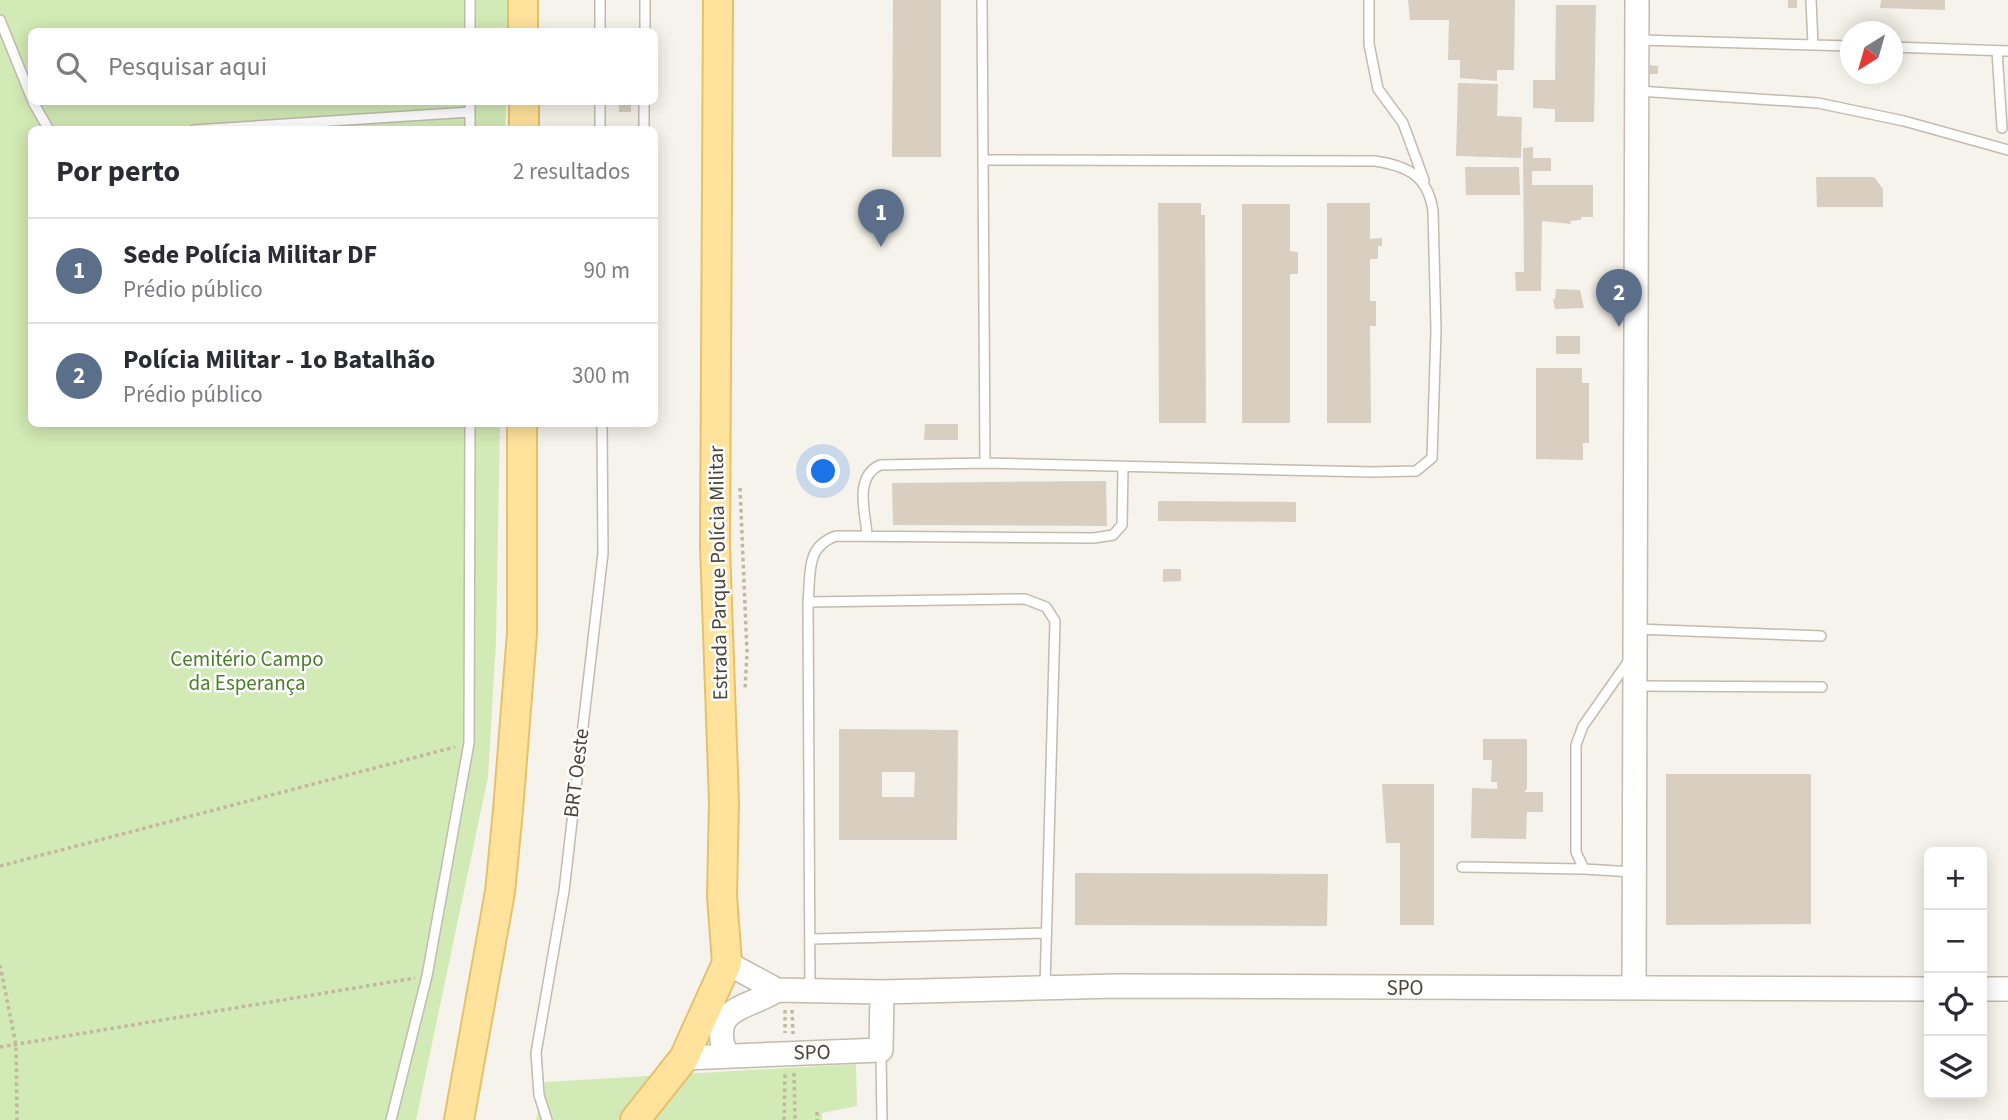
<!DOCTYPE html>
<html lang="pt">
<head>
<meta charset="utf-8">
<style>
	body { margin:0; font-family:"Source Sans 3",sans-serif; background:#f7f7f7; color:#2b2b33 }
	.controls { position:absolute; right:21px; bottom:21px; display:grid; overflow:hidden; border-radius:10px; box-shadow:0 4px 18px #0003 }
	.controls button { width:63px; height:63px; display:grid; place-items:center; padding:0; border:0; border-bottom:2px solid #e1e1e2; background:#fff; color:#2b2b33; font:35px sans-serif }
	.compass { position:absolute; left:1840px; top:21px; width:63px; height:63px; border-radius:50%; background:#fff; box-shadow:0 4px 18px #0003; rotate:217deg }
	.you { position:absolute; left:824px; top:472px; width:24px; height:24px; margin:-18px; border:5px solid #fff; border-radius:50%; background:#1a73e8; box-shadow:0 0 0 10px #1a73e833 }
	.badge { display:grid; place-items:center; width:46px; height:46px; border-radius:50%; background:#ea580c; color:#fff; font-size:23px; font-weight:700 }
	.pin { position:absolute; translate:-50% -58px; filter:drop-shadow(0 2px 4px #0008) }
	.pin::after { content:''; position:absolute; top:37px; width:24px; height:21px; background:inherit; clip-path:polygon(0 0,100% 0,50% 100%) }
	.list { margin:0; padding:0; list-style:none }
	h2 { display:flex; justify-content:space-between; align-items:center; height:91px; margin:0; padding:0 28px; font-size:30px }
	h2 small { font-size:23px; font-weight:400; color:#7c7c81 }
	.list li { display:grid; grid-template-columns:46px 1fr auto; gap:21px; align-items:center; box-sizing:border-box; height:105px; padding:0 28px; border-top:2px solid #e1e1e2 }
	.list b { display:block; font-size:26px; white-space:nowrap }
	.list p { margin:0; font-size:23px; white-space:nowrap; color:#7c7c81 }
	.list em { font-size:23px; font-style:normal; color:#7c7c81 }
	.icon { flex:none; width:38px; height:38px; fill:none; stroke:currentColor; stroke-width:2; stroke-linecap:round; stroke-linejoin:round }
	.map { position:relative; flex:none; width:2008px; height:1120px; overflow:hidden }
	.search { position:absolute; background:#fff; box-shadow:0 4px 18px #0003; left:28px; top:28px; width:630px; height:77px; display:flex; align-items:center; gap:18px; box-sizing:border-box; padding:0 24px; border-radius:10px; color:#7c7c81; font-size:26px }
	.panel { position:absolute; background:#fff; box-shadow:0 4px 18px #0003; left:28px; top:126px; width:630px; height:301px; border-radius:10px }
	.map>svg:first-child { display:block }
	.green { fill:#d2eab5 }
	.building { fill:#d8cfc1; fill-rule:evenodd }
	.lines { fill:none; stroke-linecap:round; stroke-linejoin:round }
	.service-casing { stroke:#c2bbae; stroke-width:12 }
	.tertiary-casing { stroke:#c2bbae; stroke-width:26 }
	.primary-casing { stroke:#e6c16a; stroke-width:32 }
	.path { stroke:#c4b79f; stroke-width:3.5; stroke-dasharray:3.5 3.5; stroke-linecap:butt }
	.service { stroke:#fff; stroke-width:9 }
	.tertiary { stroke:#fff; stroke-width:23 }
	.primary { stroke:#ffe39c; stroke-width:28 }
	.labels { text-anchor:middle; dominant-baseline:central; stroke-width:5; stroke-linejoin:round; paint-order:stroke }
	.street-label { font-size:21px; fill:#4b4439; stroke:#fff }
	.park-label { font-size:21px; fill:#4a7f2a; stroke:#fff }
</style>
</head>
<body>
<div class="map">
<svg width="2008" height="1120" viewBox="0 0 2008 1120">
	<rect width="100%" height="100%" fill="#f6f3ec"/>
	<path class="green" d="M0,0H508L507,31L32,32V102H506L505,129L32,130V424H500L496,641L488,777L416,1120H0Z
		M856,1064L857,1106L822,1113V1120H536L545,1082Z"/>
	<path class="building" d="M893,0H941V157H892Z
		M1408,0H1515L1514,70H1497V81L1460,78V60H1448L1449,20H1410Z
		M1788,0H1797V8H1788Z
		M1881,0H1945V10L1880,8Z
		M1556,5H1596L1594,122H1555V109L1533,108V80H1555Z
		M1650,65L1658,66V74H1649Z
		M1458,83L1498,84L1497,116L1522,117L1521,158L1456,156Z
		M619,102H631V112H619Z
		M1533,147V158H1551V171H1532V185H1593V217H1581V220L1570,221L1571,224L1542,221L1541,291H1516L1515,272H1524L1523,148Z
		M1465,167H1519L1520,195H1466Z
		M1816,177H1874L1883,189V207H1817Z
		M1158,203H1201V215H1205L1206,423H1159Z
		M1327,203H1370V239L1382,238V246H1378V259H1370V301H1376V326H1370L1371,423H1327Z
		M1242,204H1290V251L1298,252V274H1290V423H1242Z
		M1556,289L1580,290L1584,308L1555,309L1553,299H1555Z
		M1556,336H1580V354H1556Z
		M1536,368H1582V383H1589V443H1583V460L1536,459Z
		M925,424H958V440H924Z
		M1106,481L1107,526L893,525L892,483Z
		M1158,501L1296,502V522L1158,521Z
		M1163,569H1181V581L1163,582Z
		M839,729L958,730L957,840H839ZM882,772H915L914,797H882Z
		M1483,739H1527V789L1524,792H1543V812H1527L1526,839L1471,838L1472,788L1497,789V782H1491L1492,760H1483Z
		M1666,774H1811V924L1666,925Z
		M1382,784H1434V925H1400V843H1386Z
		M1075,873L1328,874L1327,926L1075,925Z"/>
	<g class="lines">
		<defs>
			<path id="service" d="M600,0V32
				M982,0L985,463
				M1369,0V44L1378,89L1403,123L1424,180
				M1811,0L1813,45
				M0,20L32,99
				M470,32V0
				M645,32V0
				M1639,40L1850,46
				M1892,47L2008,51
				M1997,51L2002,128
				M1638,91L1818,103L1904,121L2008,150
				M33,102L49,130
				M600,102V130
				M194,130L470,112
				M470,130V102
				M644,130V102
				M867,534C865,511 854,477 880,465L985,463L1372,472L1416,471L1432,458L1436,330L1433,211C1428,176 1408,166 1375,161L983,160
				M808,602L1025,599L1046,607L1055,621L1045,986
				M1636,629L1821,636
				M1630,659L1583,726L1576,745V852L1584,869L1633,872
				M1636,686L1822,687
				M1462,867L1584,869
				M812,939L1046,933
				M810,988L808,602C811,573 805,547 836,536L1094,538L1113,535L1122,525L1123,468
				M881,1052L882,1120
				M391,1120L427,976L469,743L470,424
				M547,1120L539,1095L536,1053L564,891L603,553L602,424"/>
			<path id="tertiary" d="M727,963L777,990L882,992L1117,986L1929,989
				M1634,988L1637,0
				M1982,989H2008
				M726,1055C708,1006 746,1010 777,990
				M684,1058L881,1050L882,992"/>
			<path id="primary" d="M523,0V32
				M524,102V130
				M459,1120L500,892L508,810L522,633V424
				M635,1120L684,1058L727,963L722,896L724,802L715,547L718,0"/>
		</defs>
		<use href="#service" class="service-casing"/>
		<use href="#tertiary" class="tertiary-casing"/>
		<use href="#primary" class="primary-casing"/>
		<path class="path" d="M740,488L747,652L745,690
			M0,866L455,747
			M0,965L16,1045L17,1120
			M785,1010V1033
			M792,1010L793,1034
			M0,1047L415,978
			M794,1073L795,1120
			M817,1112V1120
			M784,1120L785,1073"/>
		<use href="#service" class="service"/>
		<use href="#tertiary" class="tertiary"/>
		<use href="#primary" class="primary"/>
	</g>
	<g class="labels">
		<g class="street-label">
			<text transform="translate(718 573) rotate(-91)">Estrada Parque Polícia Militar</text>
			<text transform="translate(576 773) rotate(-83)">BRT Oeste</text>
			<text x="1405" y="988">SPO</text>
			<text transform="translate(812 1052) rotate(-1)">SPO</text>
		</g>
		<g class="park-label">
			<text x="247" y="659">Cemitério Campo<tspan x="247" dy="24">da Esperança</tspan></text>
		</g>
	</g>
</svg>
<div class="controls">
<button>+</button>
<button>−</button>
<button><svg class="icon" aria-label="locate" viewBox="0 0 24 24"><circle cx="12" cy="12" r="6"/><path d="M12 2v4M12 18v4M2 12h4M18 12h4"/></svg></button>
<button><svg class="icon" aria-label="layers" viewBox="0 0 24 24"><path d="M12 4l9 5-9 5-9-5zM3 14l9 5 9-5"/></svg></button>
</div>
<svg class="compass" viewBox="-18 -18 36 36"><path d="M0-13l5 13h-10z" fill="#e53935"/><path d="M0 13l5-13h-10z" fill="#7c7c81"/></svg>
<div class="you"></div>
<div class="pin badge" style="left:881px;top:247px;background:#5c6f8a">1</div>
<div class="pin badge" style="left:1619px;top:327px;background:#5c6f8a">2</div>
<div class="search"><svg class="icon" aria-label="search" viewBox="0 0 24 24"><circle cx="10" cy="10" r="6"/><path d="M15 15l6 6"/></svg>Pesquisar aqui</div>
<section class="panel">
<h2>Por perto<small>2 resultados</small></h2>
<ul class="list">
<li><span class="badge" style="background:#5c6f8a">1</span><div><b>Sede Polícia Militar DF</b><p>Prédio público</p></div><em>90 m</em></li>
<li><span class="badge" style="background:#5c6f8a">2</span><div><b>Polícia Militar - 1o Batalhão</b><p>Prédio público</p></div><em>300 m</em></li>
</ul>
</section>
</div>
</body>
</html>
